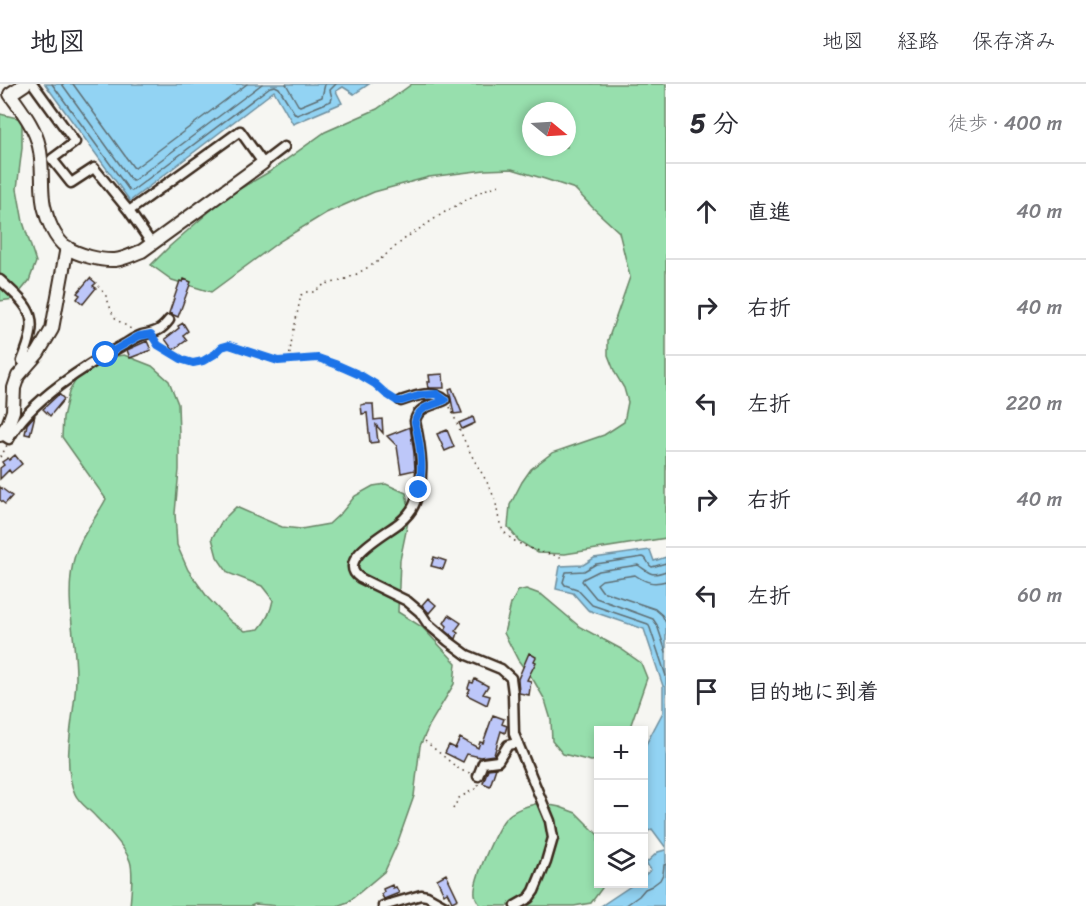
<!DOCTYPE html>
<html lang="ja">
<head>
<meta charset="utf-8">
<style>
	body { margin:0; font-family:Sriracha,"Klee One",sans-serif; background:#f2f2f3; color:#2b2b33 }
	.controls { position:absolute; right:18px; bottom:18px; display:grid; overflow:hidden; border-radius:0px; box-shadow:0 3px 9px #0003 }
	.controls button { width:54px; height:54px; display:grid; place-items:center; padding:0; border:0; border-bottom:2px solid #e1e1e2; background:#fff; color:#2b2b33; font:30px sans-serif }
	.compass { position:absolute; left:522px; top:18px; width:54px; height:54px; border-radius:50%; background:#fff; box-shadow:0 3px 9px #0003; rotate:108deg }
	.stop { position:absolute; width:18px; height:18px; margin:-14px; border:4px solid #1a73e8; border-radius:50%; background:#fff }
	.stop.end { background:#1a73e8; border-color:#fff; box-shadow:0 2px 6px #0008 }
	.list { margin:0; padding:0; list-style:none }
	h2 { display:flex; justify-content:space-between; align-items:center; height:78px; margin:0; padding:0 24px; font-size:26px }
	h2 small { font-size:20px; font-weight:400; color:#7c7c81 }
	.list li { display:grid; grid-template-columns:39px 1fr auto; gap:18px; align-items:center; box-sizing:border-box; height:96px; padding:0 24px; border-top:2px solid #e1e1e2 }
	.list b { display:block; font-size:22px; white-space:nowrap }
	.list em { font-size:20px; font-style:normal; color:#7c7c81 }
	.icon { flex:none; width:33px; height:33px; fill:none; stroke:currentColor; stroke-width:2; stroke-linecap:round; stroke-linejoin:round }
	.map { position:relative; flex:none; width:666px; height:822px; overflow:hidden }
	header { display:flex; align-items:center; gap:36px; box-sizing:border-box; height:84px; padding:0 30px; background:#fff; border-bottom:2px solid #e1e1e2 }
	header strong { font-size:28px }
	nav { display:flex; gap:33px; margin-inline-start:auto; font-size:21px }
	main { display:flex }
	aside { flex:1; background:#fff }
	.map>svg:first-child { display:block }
	.green { fill:#97dfad; stroke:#698466; stroke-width:1.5; fill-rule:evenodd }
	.water { fill:#92d3f3; stroke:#6f8f9e; stroke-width:1.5 }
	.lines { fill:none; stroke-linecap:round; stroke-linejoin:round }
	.shore { stroke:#5e6e73; stroke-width:1.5 }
	.building { fill:#bdc7f9; stroke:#3b2a1e; stroke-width:1.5 }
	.street-casing { stroke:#3b2a1e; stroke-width:13 }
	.secondary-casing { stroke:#3b2a1e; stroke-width:16 }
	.path { stroke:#3b2a1e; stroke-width:1.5; stroke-dasharray:1.5 4.5; stroke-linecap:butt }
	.street { stroke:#f6f6f2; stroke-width:8 }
	.secondary { stroke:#f6f6f2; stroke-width:12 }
	.route { stroke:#1a73e8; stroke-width:8 }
</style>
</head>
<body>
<header>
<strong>地図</strong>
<nav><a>地図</a><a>経路</a><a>保存済み</a></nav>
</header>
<main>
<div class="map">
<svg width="666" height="822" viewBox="0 0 666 822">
	<rect width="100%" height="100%" fill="#f6f6f2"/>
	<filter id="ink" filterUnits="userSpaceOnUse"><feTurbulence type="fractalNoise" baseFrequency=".0167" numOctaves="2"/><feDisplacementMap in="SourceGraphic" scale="12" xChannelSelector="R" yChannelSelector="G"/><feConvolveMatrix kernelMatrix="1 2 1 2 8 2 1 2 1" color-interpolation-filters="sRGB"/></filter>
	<g filter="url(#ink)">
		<path class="green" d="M412,0H666V454L565,470L538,469L519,457L508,443L510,421L522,398L531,385L552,369L604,351L624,338L628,318L624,304L615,289L608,271V256L630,193L619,148L592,123L575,105L545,95L512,85L485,86L429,93L374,108L326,129L280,157L211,208L172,196L151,181L170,162L226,113L269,88L325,48L377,25ZM531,27H567V63H531Z
			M0,30L22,35V64L17,105L23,138L36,178L29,197L14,215L0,217Z
			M124,271L152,282L169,297L178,320L179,350V386L175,429L177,461L188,486L208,514L231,538L245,547L259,545C267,536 271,527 273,516L262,502L228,489L217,473L212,454L222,437L236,423L282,443L301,445L329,440L342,428L355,412L373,402L386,400L406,409L410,428L400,476L398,528L422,543L456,579L454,600L430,640L420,662L414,712L397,760L385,787L348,818L337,822H278L255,820L251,822H130C131,809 134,788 130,777C125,763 107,744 96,733C90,726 79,719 75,710C60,676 76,629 76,593C76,555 65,517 73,479C78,455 95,436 106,415L62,353L63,333L69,308L81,287L100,274Z
			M526,505L542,511L580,543L621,565L641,579L647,594L629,646H598V676L591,677L563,670L552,657L551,636L545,616L534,597L518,576L504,549L511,520L518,507Z
			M539,719L560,723L576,729L598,751V800H603L602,804L591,819L574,822H481C478,818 475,814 475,810C473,796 496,746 505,735C514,725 527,722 539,719Z"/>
		<path class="water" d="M45,0H369L354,10L343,3L336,7L342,19L293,40L274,7L130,117Z
			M650,466L654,477L666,473V764L652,745L647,748L644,742V664L663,628V602L644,545L588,526L573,509L556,505L560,482L583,481L594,474Z
			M666,765V822H601L634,800H644V792L651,786L646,779L658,768L665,766Z"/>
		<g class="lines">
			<path class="shore" d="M52,0L129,106L132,107L270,3L275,2L279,4L295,30L297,31L331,17L332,14L330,6L336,0
				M62,0L131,96L133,97L262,0
				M73,0L133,83L135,84L247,0
				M286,0L298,21L300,22L322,13L325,0
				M666,479L652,483C647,481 648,474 643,473L596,480L584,487L566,488L563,498L565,501L577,505L592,521L648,540L650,544L666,592
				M666,487C650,493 650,489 638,481L599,487L583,495L582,497L596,514L653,535L657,541L666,568
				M666,497C653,501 645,498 635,491L602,496L597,500L602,507L655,525L662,531L666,539
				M625,822L639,812L645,805L652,802L660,796L663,790L664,781L666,780"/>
		</g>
		<path class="building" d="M90,194L96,199L93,202L96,204L83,220L77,215L80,211L77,209Z
			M184,195L191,198L178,233L169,229L180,197L183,198Z
			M183,239L188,247L183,251L187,256L173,266L165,255L179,244L178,242Z
			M147,257L151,266L130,274L127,266Z
			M443,290L444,304H428L427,298H430L429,291Z
			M452,304L462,329L454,330L449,305Z
			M59,310L64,315L50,332L43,325Z
			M365,320H373L374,336L382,335L383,349L376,341L378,358L370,359L367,329L362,330L361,321Z
			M35,331L30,351L25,350L27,340Z
			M473,333L475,339L462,345L459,339Z
			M410,343L414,369L415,386L401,389L397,362L387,352Z
			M447,346L454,363L445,367L437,350Z
			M15,371L22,380L11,389L9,386L0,395V384L4,381L2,378L8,374L9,376Z
			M0,403L12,412L5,420L0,416Z
			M434,473L446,477L443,485L431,482Z
			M428,514L436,521L429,529L422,521Z
			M449,531L461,539L455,547L458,549L456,555L445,546L447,542L444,539Z
			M529,569L536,573L534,577L536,578L527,596L531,597L529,611L519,609L518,595Z
			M475,595L488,602L483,610L490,612L487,621L467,611L470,605L468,604L470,598L473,599Z
			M493,631L504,635L502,640L507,642L505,649L501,647L494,671L480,673L467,670L463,678L445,669L449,661L455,664L460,654L478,664L480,658L483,659Z
			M496,684L490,702L483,699L488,685Z
			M446,790L458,815L452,818L447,808L444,810L437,795Z
			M392,801L393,804L396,803L399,809L384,815L381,810L384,808L383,805Z"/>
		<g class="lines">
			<defs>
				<path id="street" d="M33,0L75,58L52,75L71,99L94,84L129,127L152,160
					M129,127L240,47L263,79L284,63
					M0,196C33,226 40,233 22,277L27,281
					M401,317C415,312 433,305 445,316C433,322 418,322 415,337C421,365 426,394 414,421C411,428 405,434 399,439C387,449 334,476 360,494L407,517L420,528L428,540L448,557L467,571L501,585L511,594L513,609L514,650L550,737L553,754L546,778L534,807L529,814L515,822
					M1,350L9,355C28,317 88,280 125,260C130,257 136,253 142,251C154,248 160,248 169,236
					M478,692L483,679L498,677L508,661L517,659
					M383,822L421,811L427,812L445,822"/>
				<path id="secondary" d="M25,0L10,10C21,26 35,43 39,62C44,82 40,103 44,122C47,136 55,155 66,163C78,171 101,177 115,176C125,175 133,170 142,167L263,79
					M0,351L8,341L13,327L14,304L18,292L38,269L52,245L67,163"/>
			</defs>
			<use href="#street" class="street-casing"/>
			<use href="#secondary" class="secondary-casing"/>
			<path class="path" d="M98,202L106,212L113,231L117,236L131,245
				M155,256C159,263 166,266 173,270C189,279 197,283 213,271C219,267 221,263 229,261L278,277L318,274L335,280L360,291L375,300L393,314
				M289,276L291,260L301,211L306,208H314L325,200L341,197L355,191L377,178L407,153L445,128L484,106L503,100
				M450,323C457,339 463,355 471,370C478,384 487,396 493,411C499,423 496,439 506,450C520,464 543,468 561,473
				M0,373L4,367L7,361
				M425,657L460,686L470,689
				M453,725L459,714L478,703V699"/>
			<use href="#street" class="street"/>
			<use href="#secondary" class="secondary"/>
		</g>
	</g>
	<g class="lines" filter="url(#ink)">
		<path class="route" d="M106,271L139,252L151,250L158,261L183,276L193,279L203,277L215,270L222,263L229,261L278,277L318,274L335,280L360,291L375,300L386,310L397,317H402L421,311L437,310L445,316C433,322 418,322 415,338C420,360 424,383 419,406"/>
	</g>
</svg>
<div class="controls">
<button>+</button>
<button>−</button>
<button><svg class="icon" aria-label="layers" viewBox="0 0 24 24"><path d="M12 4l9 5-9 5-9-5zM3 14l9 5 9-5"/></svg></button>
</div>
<svg class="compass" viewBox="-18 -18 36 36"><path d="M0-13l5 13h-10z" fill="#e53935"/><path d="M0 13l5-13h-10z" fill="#7c7c81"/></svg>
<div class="stop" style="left:106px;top:271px"></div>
<div class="stop end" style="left:419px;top:406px"></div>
</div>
<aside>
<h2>5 分<small>徒歩 · 400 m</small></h2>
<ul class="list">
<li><svg class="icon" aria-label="ahead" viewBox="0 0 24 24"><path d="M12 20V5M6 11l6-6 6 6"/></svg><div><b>直進</b></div><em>40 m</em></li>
<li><svg class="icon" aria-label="right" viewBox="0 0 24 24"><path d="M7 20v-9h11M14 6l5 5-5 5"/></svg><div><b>右折</b></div><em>40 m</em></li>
<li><svg class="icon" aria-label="left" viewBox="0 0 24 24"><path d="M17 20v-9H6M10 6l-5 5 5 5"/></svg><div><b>左折</b></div><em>220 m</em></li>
<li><svg class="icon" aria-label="right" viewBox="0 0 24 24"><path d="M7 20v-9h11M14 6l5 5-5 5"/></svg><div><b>右折</b></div><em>40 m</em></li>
<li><svg class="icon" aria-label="left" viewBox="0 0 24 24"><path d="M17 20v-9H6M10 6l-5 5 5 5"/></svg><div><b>左折</b></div><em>60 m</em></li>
<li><svg class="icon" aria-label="arrive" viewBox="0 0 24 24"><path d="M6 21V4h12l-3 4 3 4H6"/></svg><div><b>目的地に到着</b></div></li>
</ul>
</aside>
</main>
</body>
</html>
